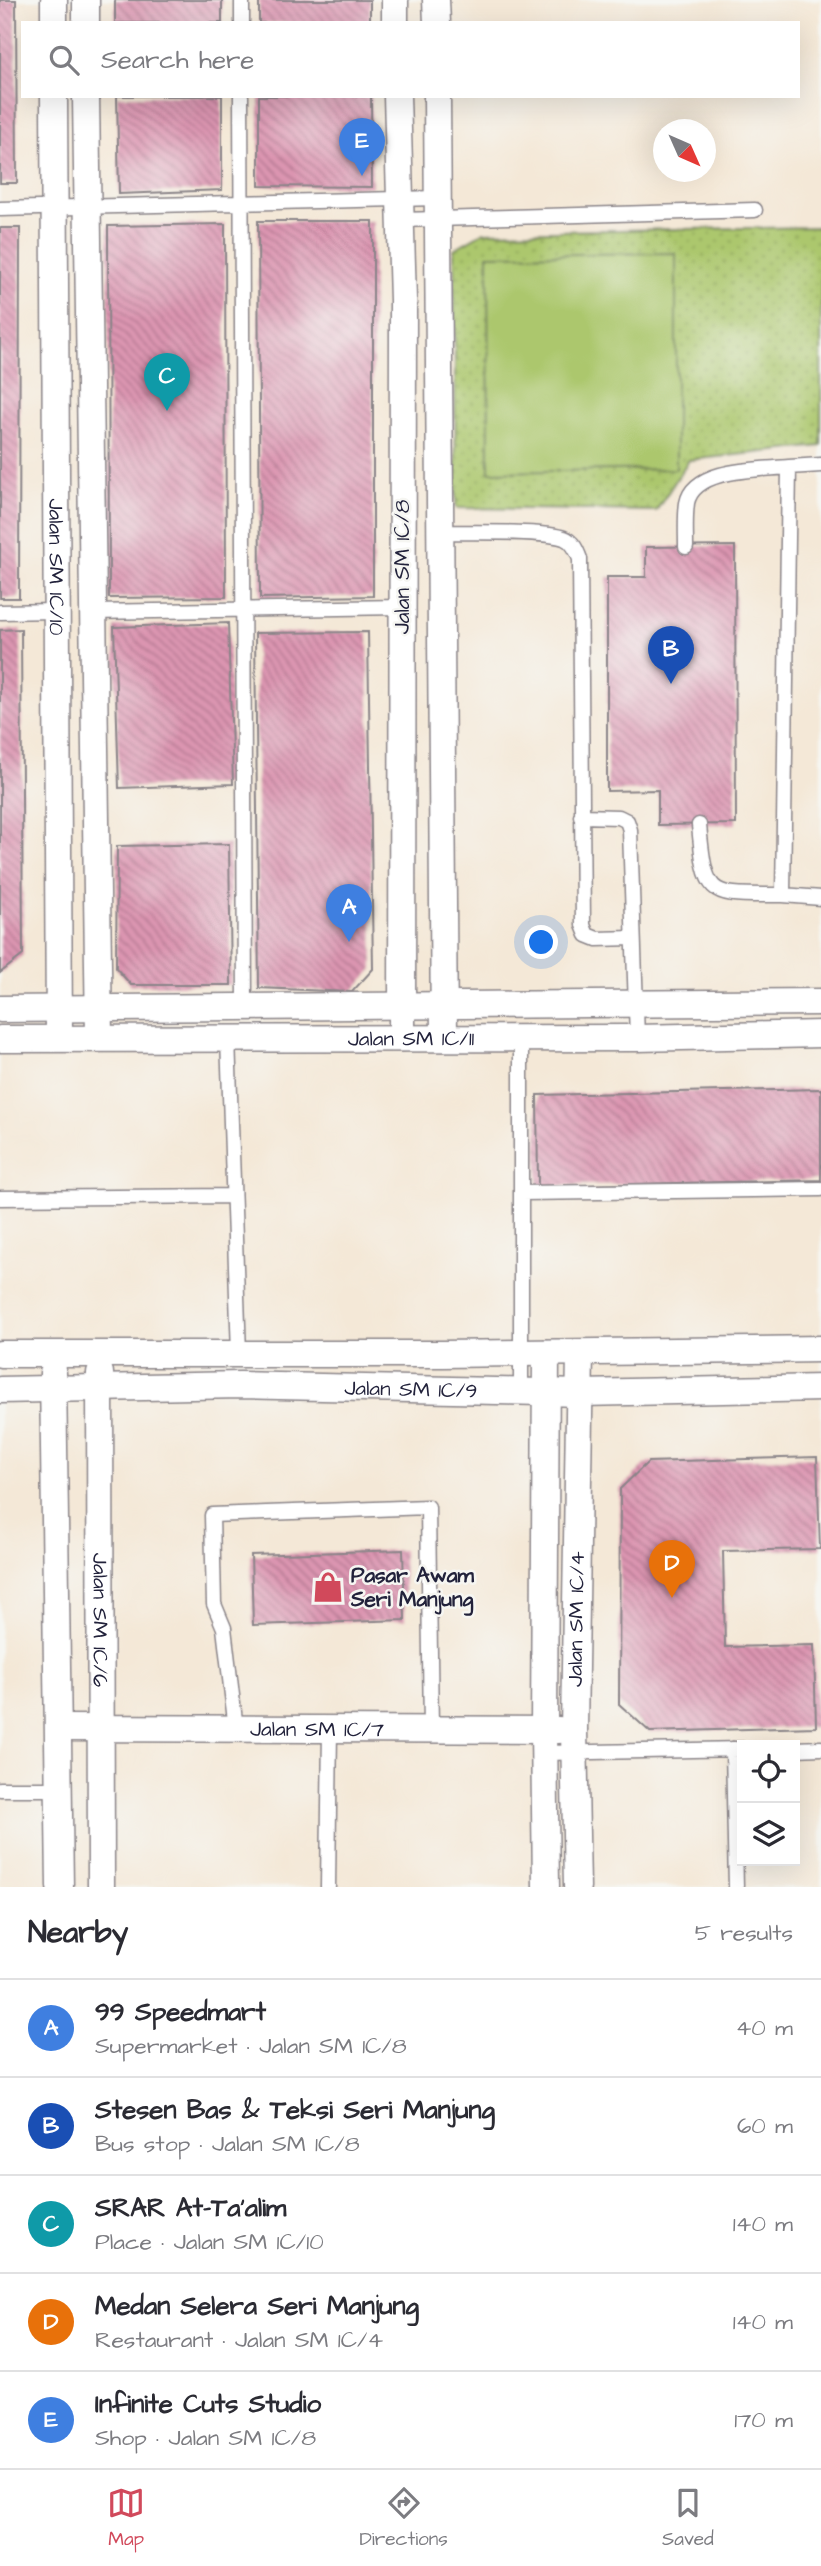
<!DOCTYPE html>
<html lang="en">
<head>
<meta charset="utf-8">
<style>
	body { margin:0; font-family:"Architects Daughter",sans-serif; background:#f7f7f7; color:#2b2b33 }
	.controls { position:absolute; right:21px; bottom:21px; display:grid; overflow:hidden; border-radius:0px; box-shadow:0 7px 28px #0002 }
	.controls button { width:63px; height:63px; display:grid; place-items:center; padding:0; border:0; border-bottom:2px solid #e1e1e2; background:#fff; color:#2b2b33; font:35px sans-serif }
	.compass { position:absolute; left:653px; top:119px; width:63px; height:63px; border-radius:50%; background:#fff; box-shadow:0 7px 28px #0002; rotate:135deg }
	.you { position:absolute; left:542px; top:943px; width:24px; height:24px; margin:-18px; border:5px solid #fff; border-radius:50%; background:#1a73e8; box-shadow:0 0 0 10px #1a73e833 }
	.badge { display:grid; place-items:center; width:46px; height:46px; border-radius:50%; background:#d1495b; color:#fff; font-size:23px; font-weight:700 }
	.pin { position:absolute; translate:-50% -58px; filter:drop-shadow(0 2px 4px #0008) }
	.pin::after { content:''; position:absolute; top:37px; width:24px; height:21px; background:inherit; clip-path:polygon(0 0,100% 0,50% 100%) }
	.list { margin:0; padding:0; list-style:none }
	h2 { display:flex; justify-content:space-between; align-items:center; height:91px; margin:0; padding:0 28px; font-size:30px }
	h2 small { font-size:23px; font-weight:400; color:#7c7c81 }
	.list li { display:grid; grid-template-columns:46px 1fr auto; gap:21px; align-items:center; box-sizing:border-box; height:98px; padding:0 28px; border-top:2px solid #e1e1e2 }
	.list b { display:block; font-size:26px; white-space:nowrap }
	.list p { margin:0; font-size:23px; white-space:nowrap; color:#7c7c81 }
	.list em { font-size:23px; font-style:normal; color:#7c7c81 }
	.icon { flex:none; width:38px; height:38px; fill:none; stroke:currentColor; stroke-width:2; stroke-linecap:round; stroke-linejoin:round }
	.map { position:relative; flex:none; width:821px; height:1887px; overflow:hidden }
	.search { position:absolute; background:#fff; box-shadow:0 7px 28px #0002; left:21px; right:21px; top:21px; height:77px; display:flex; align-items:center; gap:18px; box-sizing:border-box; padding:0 24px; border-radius:0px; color:#7c7c81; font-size:26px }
	.sheet { height:581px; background:#fff }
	nav { display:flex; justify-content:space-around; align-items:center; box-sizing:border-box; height:98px; border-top:2px solid #e1e1e2; background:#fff; font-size:19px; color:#7c7c81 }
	nav a { display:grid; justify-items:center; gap:4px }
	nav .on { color:#d1495b }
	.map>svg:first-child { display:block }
	.grass { fill:url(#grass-dots); stroke:#677454; stroke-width:2 }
	.pitch { fill:#acc76d; stroke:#677454; stroke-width:2 }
	.building { fill:url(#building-back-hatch) }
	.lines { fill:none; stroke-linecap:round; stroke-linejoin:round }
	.lane-casing { stroke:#8b8589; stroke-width:17 }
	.street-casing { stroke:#8b8589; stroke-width:29 }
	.lane { stroke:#fff; stroke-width:14 }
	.street { stroke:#fff; stroke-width:26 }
	.labels { text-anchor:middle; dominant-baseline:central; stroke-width:5; stroke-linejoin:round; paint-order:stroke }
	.street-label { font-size:21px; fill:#22223b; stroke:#f6f6f2 }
	.poi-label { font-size:21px; font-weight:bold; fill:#22223b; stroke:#f6f6f2; text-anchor:start }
</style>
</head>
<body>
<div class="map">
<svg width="821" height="1887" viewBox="0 0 821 1887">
	<defs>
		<pattern id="grass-dots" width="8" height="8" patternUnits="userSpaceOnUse" patternTransform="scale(1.75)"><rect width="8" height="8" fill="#acc76d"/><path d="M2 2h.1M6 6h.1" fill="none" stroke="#94ab5f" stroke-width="1.8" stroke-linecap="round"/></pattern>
		<pattern id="building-back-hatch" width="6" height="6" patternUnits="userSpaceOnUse" patternTransform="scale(1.75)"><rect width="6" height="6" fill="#dc95b1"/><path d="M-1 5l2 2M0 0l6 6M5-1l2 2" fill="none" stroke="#b27991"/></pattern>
	</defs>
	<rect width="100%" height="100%" fill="#f6f6f2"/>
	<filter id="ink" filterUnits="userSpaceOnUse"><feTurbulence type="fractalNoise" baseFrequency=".0143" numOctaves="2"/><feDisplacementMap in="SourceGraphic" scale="14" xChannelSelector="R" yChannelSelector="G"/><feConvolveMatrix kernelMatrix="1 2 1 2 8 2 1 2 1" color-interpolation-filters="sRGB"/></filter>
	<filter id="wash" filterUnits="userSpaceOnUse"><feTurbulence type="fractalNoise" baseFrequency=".00686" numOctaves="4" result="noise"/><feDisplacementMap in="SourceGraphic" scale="28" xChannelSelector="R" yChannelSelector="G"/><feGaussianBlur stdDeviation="1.57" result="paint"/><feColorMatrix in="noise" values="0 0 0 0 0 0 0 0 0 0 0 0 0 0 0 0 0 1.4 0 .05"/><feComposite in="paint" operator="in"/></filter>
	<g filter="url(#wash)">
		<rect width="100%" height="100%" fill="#f4e8d7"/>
		<path class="grass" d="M821,227V446L689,460L656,511L456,508L454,249L484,232Z"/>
		<path class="pitch" d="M676,253V469L489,472L488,255Z"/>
		<g id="blocks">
			<path class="building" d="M0,0H16L17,183H0Z
				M115,0H222V23H115Z
				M259,0H370V23H259Z
				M117,96H222V190L119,194Z
				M259,96H371L372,187L259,186Z
				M258,221H373V596L260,598Z
				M225,224L226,597L109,598L108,226Z
				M0,228H20L19,598H0Z
				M735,546L736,824L658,825V790L607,791V577H646V547Z
				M228,623L233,784L119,788L114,627Z
				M21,629L23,955L0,973V630Z
				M368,632L373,969L352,992L259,988L255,633Z
				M229,844L231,985H131L116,968L117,846Z
				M821,1089V1180L538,1186L537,1095Z
				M817,1457L820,1549L723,1551L725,1647L814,1645L816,1727L650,1732L619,1704L620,1489L648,1462Z
				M403,1550L405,1620L253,1625L251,1555Z"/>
		</g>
	</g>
	<g filter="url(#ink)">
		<use href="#blocks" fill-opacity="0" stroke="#8b8589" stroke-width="2"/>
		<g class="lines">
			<defs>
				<path id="lane" d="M242,23V0
					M241,96L245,1007
					M0,209L438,198
					M401,220L755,210
					M821,465L789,467L783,895L821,898
					M441,532C468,533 543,530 564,538C573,541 577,551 580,559L583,925L587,935L597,939L633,938
					M686,547C686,532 685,517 687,503C694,467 761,470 789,467
					M0,612L55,611
					M92,612L402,607
					M581,816L619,817L627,821L630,830L637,1038
					M699,825C706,902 710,894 783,895
					M228,1038L239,1353
					M521,1038V1391
					M522,1193L821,1189
					M0,1198L233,1196
					M236,1729L224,1628L214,1604L212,1515L428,1507L431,1729
					M733,1749L736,1887
					M795,1749L821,1748
					M544,1753L742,1749
					M0,1789H60
					M328,1887L330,1729"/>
				<g id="street">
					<path d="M54,0V23"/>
					<path d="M395,0V23"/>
					<path d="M436,0L437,23"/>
					<path d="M86,23V0"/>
					<path id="s1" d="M54,96L59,1038"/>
					<path d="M86,96L99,1038"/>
					<path d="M397,96L403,300L402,1038"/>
					<path d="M437,96L444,1038"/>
					<path d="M0,1009L821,1002"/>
					<path id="s2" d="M0,1039L637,1038L821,1034"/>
					<path d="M546,1353L544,1730L546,1887"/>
					<path d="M0,1354H443L821,1349"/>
					<path d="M53,1373L60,1887"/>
					<path id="s3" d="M100,1373L101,1887"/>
					<path id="s4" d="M0,1390L240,1385L581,1393L821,1388"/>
					<path id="s5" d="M60,1728L559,1730"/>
					<path id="s6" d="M577,1887L574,1730L580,1353"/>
				</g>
			</defs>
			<use href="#lane" class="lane-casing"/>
			<use href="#street" class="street-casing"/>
			<use href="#lane" class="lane"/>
			<use href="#street" class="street"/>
		</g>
	</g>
	<defs>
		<symbol id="shop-bare" viewBox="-9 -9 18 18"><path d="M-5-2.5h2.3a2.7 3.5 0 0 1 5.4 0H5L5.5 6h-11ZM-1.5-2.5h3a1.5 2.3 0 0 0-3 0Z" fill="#d1495b" stroke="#f6f6f2" stroke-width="2.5" paint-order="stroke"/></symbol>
	</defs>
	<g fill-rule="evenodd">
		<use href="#shop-bare" x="306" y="1565" width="44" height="44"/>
	</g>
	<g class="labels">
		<g class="street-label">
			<text stroke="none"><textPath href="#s1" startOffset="471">Jalan SM 1C/10</textPath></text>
			<text transform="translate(402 567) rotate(-90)">Jalan SM 1C/8</text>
			<text stroke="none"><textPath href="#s2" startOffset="411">Jalan SM 1C/11</textPath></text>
			<text stroke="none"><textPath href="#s4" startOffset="411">Jalan SM 1C/9</textPath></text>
			<text stroke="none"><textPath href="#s3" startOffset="247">Jalan SM 1C/6</textPath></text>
			<text stroke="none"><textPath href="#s6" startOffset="268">Jalan SM 1C/4</textPath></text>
			<text stroke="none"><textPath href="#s5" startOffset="257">Jalan SM 1C/7</textPath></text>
		</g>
		<g class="poi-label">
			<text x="351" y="1575">Pasar Awam<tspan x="351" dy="24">Seri Manjung</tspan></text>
		</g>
	</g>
</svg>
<div class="controls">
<button><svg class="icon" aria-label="locate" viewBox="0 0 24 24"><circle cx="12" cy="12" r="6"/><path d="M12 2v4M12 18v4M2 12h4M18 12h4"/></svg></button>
<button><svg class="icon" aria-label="layers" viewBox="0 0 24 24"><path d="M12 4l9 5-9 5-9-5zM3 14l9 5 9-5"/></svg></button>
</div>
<svg class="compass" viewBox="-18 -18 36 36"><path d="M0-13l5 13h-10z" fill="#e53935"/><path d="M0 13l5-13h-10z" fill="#7c7c81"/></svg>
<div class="you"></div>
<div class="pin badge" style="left:349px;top:942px;background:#3f7fe0">A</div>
<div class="pin badge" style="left:671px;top:684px;background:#1a4fb4">B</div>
<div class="pin badge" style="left:167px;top:411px;background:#0f9aa8">C</div>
<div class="pin badge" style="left:672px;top:1598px;background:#e8710a">D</div>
<div class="pin badge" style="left:362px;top:176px;background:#3f7fe0">E</div>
<div class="search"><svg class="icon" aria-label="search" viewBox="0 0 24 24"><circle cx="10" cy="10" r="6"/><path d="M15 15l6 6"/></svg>Search here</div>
</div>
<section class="sheet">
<h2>Nearby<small>5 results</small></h2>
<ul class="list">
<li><span class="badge" style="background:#3f7fe0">A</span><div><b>99 Speedmart</b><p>Supermarket · Jalan SM 1C/8</p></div><em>40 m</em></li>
<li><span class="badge" style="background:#1a4fb4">B</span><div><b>Stesen Bas &amp; Teksi Seri Manjung</b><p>Bus stop · Jalan SM 1C/8</p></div><em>60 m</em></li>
<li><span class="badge" style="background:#0f9aa8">C</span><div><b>SRAR At-Ta'alim</b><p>Place · Jalan SM 1C/10</p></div><em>140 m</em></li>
<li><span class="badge" style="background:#e8710a">D</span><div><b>Medan Selera Seri Manjung</b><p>Restaurant · Jalan SM 1C/4</p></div><em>140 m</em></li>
<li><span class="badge" style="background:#3f7fe0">E</span><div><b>Infinite Cuts Studio</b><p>Shop · Jalan SM 1C/8</p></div><em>170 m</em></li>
</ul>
</section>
<nav>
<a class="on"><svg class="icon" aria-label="map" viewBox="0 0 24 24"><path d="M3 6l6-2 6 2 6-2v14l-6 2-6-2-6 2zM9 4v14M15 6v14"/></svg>Map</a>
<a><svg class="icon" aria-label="directions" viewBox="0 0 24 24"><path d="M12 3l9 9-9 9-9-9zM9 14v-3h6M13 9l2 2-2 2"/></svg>Directions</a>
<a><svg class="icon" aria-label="saved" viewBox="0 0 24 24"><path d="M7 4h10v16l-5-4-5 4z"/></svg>Saved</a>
</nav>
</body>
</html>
